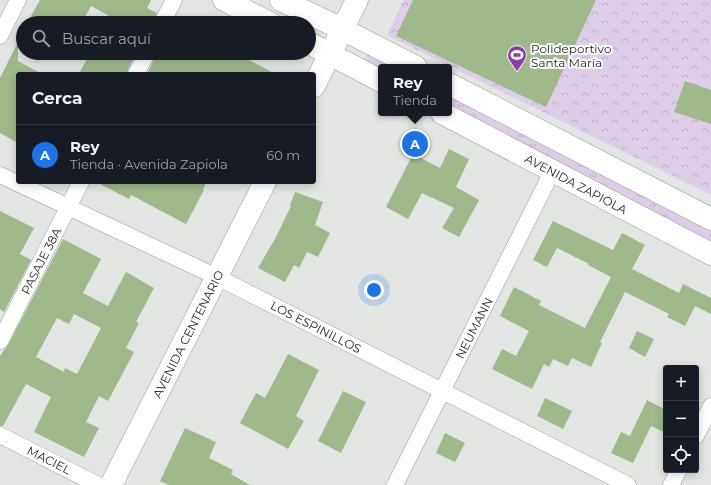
<!DOCTYPE html>
<html lang="es">
<head>
<meta charset="utf-8">
<style>
	body { margin:0; font-family:Montserrat,sans-serif; background:#242831; color:#f1f3f6 }
	.controls { position:absolute; right:12px; bottom:12px; display:grid; overflow:hidden; border-radius:4px; box-shadow:0 2px 10px #0003 }
	.controls button { width:36px; height:36px; display:grid; place-items:center; padding:0; border:0; border-bottom:1px solid #363941; background:#171b24; color:#f1f3f6; font:20px sans-serif }
	.you { position:absolute; left:374px; top:290px; width:14px; height:14px; margin:-10px; border:3px solid #fff; border-radius:50%; background:#1a73e8; box-shadow:0 0 0 6px #1a73e833 }
	.badge { display:grid; place-items:center; width:26px; height:26px; border-radius:50%; background:#1a73e8; color:#fff; font-size:13px; font-weight:700 }
	.pin { position:absolute; translate:-50% -50%; border:2px solid #fff; box-shadow:0 1px 4px #0006 }
	.popup { position:absolute; left:378px; top:64px; width:74px; height:52px; box-sizing:border-box; display:grid; place-content:center; border-radius:4px; background:#171b24; filter:drop-shadow(0 1px 3px #0005); font-size:13px; white-space:nowrap; color:#9ea1a6 }
	.popup b { font-size:15px; color:#f1f3f6 }
	.popup::after { content:''; position:absolute; left:50%; top:100%; margin-left:-8px; border:8px solid transparent; border-top-color:#171b24 }
	.list { margin:0; padding:0; list-style:none }
	h2 { display:flex; justify-content:space-between; align-items:center; height:52px; margin:0; padding:0 16px; font-size:17px }
	h2 small { font-size:13px; font-weight:400; color:#9ea1a6 }
	.list li { display:grid; grid-template-columns:26px 1fr auto; gap:12px; align-items:center; box-sizing:border-box; height:60px; padding:0 16px; border-top:1px solid #363941 }
	.list b { display:block; font-size:15px; white-space:nowrap }
	.list p { margin:0; font-size:13px; white-space:nowrap; color:#9ea1a6 }
	.list em { font-size:13px; font-style:normal; color:#9ea1a6 }
	.icon { flex:none; width:22px; height:22px; fill:none; stroke:currentColor; stroke-width:2; stroke-linecap:round; stroke-linejoin:round }
	.map { position:relative; flex:none; width:711px; height:485px; overflow:hidden }
	.search { position:absolute; background:#171b24; box-shadow:0 2px 10px #0003; left:16px; top:16px; width:300px; height:44px; display:flex; align-items:center; gap:10px; box-sizing:border-box; padding:0 14px; border-radius:22px; color:#9ea1a6; font-size:15px }
	.panel { position:absolute; background:#171b24; box-shadow:0 2px 10px #0003; left:16px; top:72px; width:300px; height:112px; border-radius:4px }
	.map>svg:first-child { display:block }
	.grass { fill:url(#grass-tufts) }
	.park { fill:url(#park-crowns) }
	.building { fill:#9fb98b; fill-rule:evenodd }
	.lines { fill:none; stroke-linecap:round; stroke-linejoin:round }
	.street-casing { stroke:#9c9d9b; stroke-width:17 }
	.secondary-casing { stroke:#9c9d9b; stroke-width:23 }
	.primary-casing { stroke:#9c9d9b; stroke-width:23 }
	.street { stroke:#fff; stroke-width:16 }
	.secondary { stroke:#fff; stroke-width:22 }
	.primary { stroke:#fff; stroke-width:22 }
	.labels { text-anchor:middle; dominant-baseline:central; stroke-width:4; stroke-linejoin:round; paint-order:stroke }
	.poi-label { font-size:12px; fill:#1d1e1d; stroke:#fff; text-anchor:start }
	.street-label { font-size:12px; fill:#1d1e1d; stroke:#fff }
</style>
</head>
<body>
<div class="map">
<svg width="711" height="485" viewBox="0 0 711 485">
	<defs>
		<pattern id="grass-tufts" width="24" height="20" patternUnits="userSpaceOnUse"><rect width="24" height="20" fill="#decde9"/><path d="M3 7l-1-3M5 7V3M7 7l1-3M15 17l-1-3M17 17v-4M19 17l1-3" fill="none" stroke="#beb0c7"/></pattern>
		<pattern id="park-crowns" width="20" height="18" patternUnits="userSpaceOnUse"><rect width="20" height="18" fill="#decde9"/><path d="M2 6a3 3 0 1 1 6 0M12 15a3 3 0 1 1 6 0" fill="none" stroke="#beb0c7"/></pattern>
	</defs>
	<rect width="100%" height="100%" fill="#e3e5e2"/>
	<path class="grass" d="M367,54L392,67H381V73L363,64Z
		M449,96L711,230V243L449,108Z"/>
	<path class="park" d="M404,0H711V195L387,35Z"/>
	<path class="building" d="M40,0H151L147,8L157,13L153,23H122L91,6L82,23H27Z
		M413,0H596L546,107L396,36Z
		M18,42V61L42,74H18V143L0,133V78Z
		M90,53H136L128,70L127,74H79Z
		M156,53H235L276,74H147L155,57Z
		M685,81L711,90V124L674,112Z
		M449,149L469,159L456,187L479,200L459,237L442,228L454,208L422,193L408,219L386,207L413,154L440,168Z
		M96,182H207L203,189L204,190L186,224L131,195L129,199Z
		M295,192L323,202L315,225L330,233L318,257L307,252L299,268L294,265L285,282L258,268L276,237L291,206L290,205Z
		M0,211L34,228L20,254L31,260L4,312L0,309Z
		M553,221L613,250L622,233L645,245L632,269L679,293L683,284L711,298V314L695,306L685,326L667,317L669,314L625,292L600,342L602,343L591,367L572,358L568,366L553,359L549,367L544,364L532,389L492,369L502,349L516,356L529,331L500,316L514,287L541,301L539,305L585,328L611,277L588,265L589,264L557,248L547,267L533,260Z
		M63,239L101,259L83,293L108,306L126,272L154,288L136,322L139,323L126,348L134,352L108,401L99,396L86,422L99,428L84,457L34,432L51,397L26,384L3,426H0V356L4,350L8,345ZM74,314L101,328L77,374L65,368L64,372L36,357L57,318L69,324Z
		M637,331L654,339L645,357L629,348Z
		M288,354L319,370L296,416L304,421L288,449L240,423L256,393L265,398Z
		M343,391L366,402L341,453L318,441Z
		M545,398L572,411L563,429L537,416Z
		M647,400L666,410V433L651,426L633,463L611,453L621,432L630,436Z
		M185,428L216,442L209,458L233,470L231,474L250,485H169L160,481Z
		M445,433L465,443L455,462L436,453Z"/>
	<g class="lines">
		<defs>
			<path id="street" d="M162,23L174,0
				M0,36L18,0
				M136,74L147,53
				M0,175L217,277L628,485
				M0,341L81,182
				M0,435L98,485
				M696,436L711,406
				M395,485L552,172
				M671,485L679,470"/>
			<path id="secondary" d="M224,0L270,23
				M281,0L342,29L416,67
				M309,43L381,81
				M449,84L711,219
				M442,113L711,254"/>
			<path id="primary" d="M314,86L357,0
				M111,485L265,182"/>
		</defs>
		<use href="#street" class="street-casing"/>
		<use href="#secondary" class="secondary-casing"/>
		<use href="#primary" class="primary-casing"/>
		<use href="#street" class="street"/>
		<use href="#secondary" class="secondary"/>
		<use href="#primary" class="primary"/>
	</g>
	<defs>
		<symbol id="stadium-pin" viewBox="-11 -11 22 30"><path d="M0 17L-7.5 6A9.5 9.5 0 1 1 7.5 6Z" fill="#893dae" stroke="#fff"/><path d="M0-5a6.5 5 0 1 0 0 10a6.5 5 0 1 0 0-10ZM-3.5-1.8h7v3.6h-7Z" fill="#fff"/></symbol>
	</defs>
	<g fill-rule="evenodd">
		<use href="#stadium-pin" x="506" y="44" width="22" height="30"/>
	</g>
	<g class="labels">
		<g class="poi-label">
			<text x="531" y="48">Polideportivo<tspan x="531" dy="14">Santa María</tspan></text>
		</g>
		<g class="street-label">
			<text transform="translate(576 184) rotate(28)">AVENIDA ZAPIOLA</text>
			<text transform="translate(41 261) rotate(-63)">PASAJE 38A</text>
			<text transform="translate(316 327) rotate(27)">LOS ESPINILLOS</text>
			<text transform="translate(474 328) rotate(-63)">NEUMANN</text>
			<text transform="translate(188 334) rotate(-63)">AVENIDA CENTENARIO</text>
			<text transform="translate(49 460) rotate(27)">MACIEL</text>
		</g>
	</g>
</svg>
<div class="controls">
<button>+</button>
<button>−</button>
<button><svg class="icon" aria-label="locate" viewBox="0 0 24 24"><circle cx="12" cy="12" r="6"/><path d="M12 2v4M12 18v4M2 12h4M18 12h4"/></svg></button>
</div>
<div class="you"></div>
<div class="pin badge" style="left:415px;top:144px">A</div>
<div class="popup"><b>Rey</b>Tienda</div>
<div class="search"><svg class="icon" aria-label="search" viewBox="0 0 24 24"><circle cx="10" cy="10" r="6"/><path d="M15 15l6 6"/></svg>Buscar aquí</div>
<section class="panel">
<h2>Cerca<small></small></h2>
<ul class="list">
<li><span class="badge">A</span><div><b>Rey</b><p>Tienda · Avenida Zapiola</p></div><em>60 m</em></li>
</ul>
</section>
</div>
</body>
</html>
